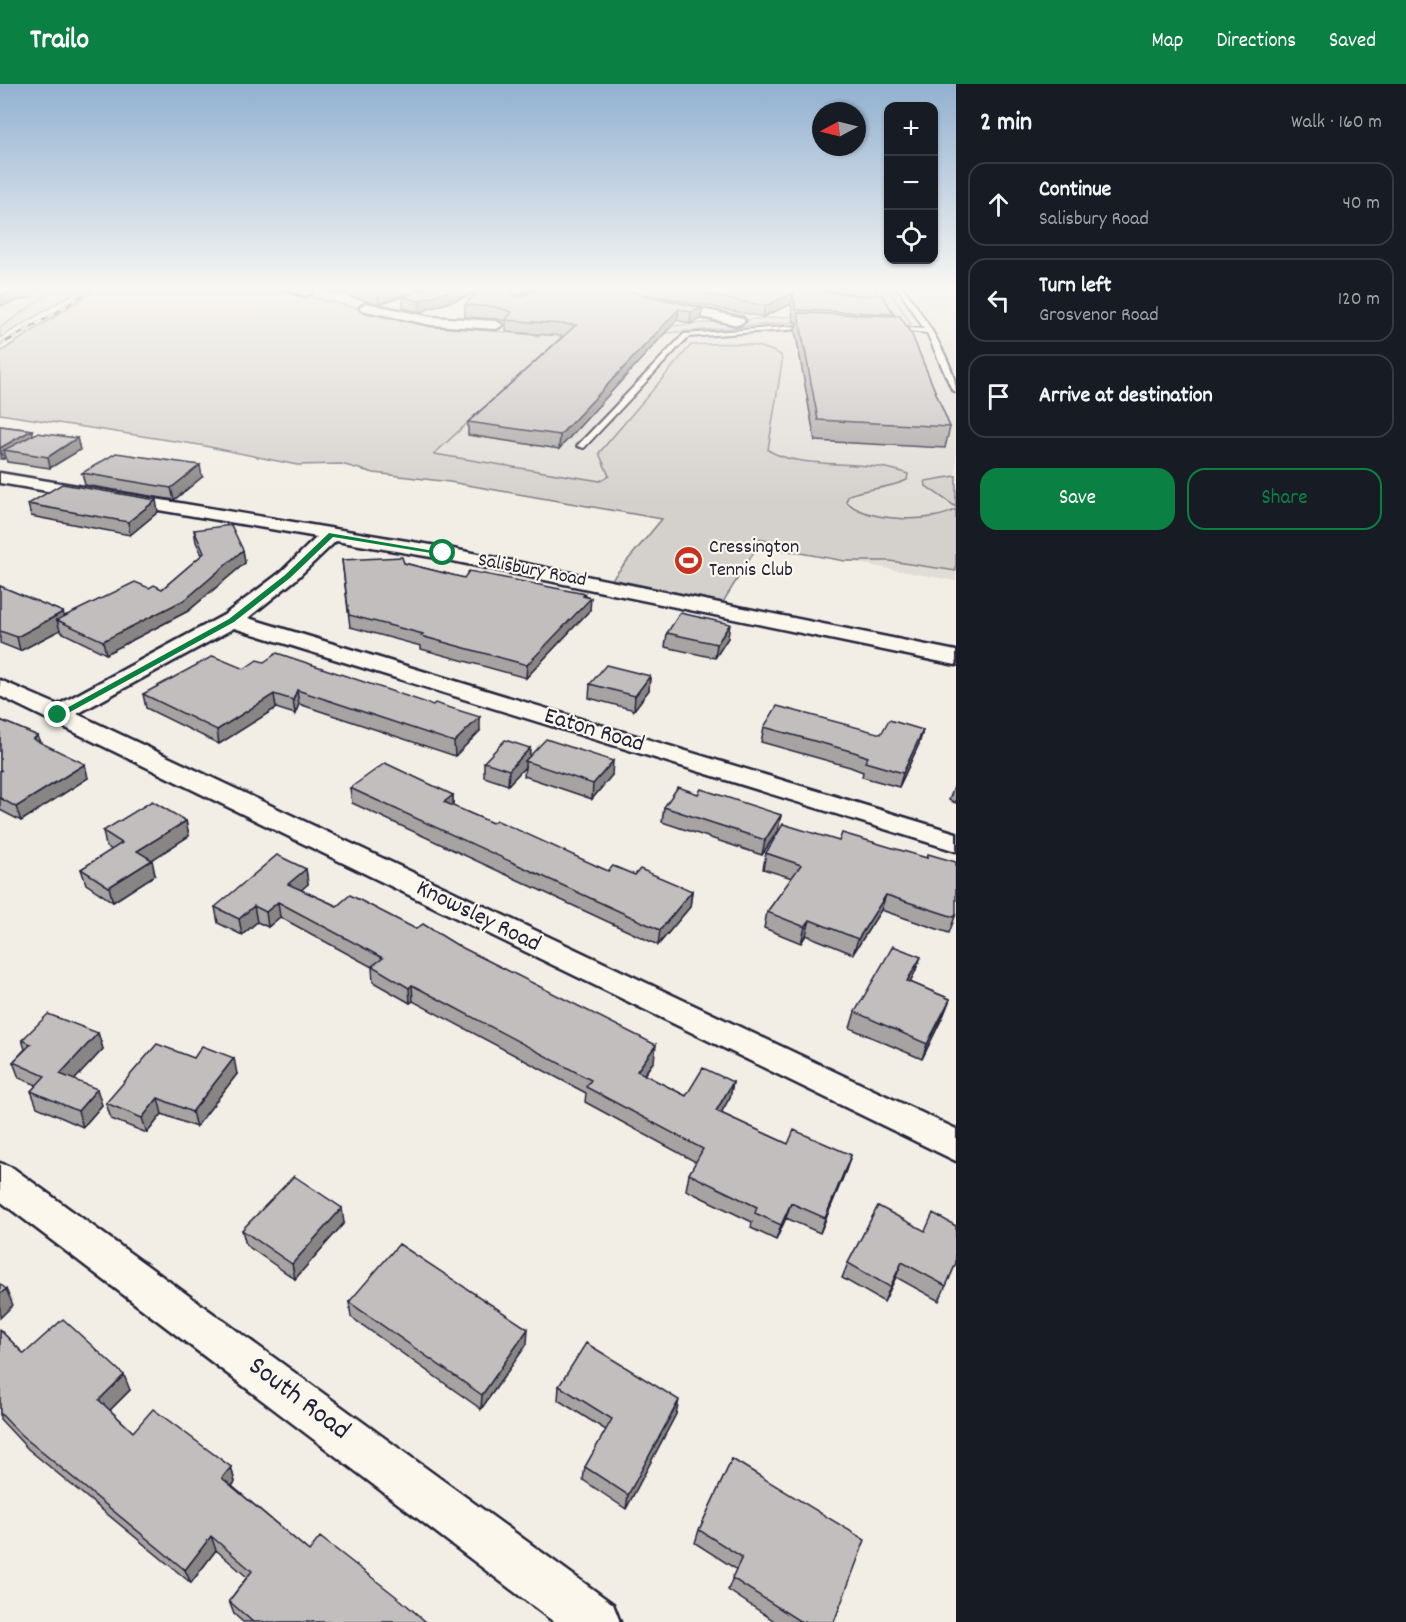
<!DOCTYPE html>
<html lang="en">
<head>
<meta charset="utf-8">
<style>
	body { margin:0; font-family:Dekko,sans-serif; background:#242831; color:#f1f3f6 }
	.controls { position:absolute; right:18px; top:18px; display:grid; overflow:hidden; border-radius:12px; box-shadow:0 2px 4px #0004 }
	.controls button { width:54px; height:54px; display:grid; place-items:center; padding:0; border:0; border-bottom:2px solid #363941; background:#171b24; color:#f1f3f6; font:30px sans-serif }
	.compass { position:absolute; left:812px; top:18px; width:54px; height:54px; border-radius:50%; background:#171b24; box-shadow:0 2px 4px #0004; rotate:263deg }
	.stop { position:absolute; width:18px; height:18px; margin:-14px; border:4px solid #0b8043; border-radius:50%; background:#fff }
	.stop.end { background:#0b8043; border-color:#fff; box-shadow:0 2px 6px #0008 }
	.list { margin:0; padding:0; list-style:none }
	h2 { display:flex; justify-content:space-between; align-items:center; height:78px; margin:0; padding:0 24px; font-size:26px }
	h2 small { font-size:20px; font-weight:400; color:#9ea1a6 }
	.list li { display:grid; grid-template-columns:39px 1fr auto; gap:18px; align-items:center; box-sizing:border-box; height:84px; margin:0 12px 12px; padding:0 12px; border:2px solid #363941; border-radius:18px }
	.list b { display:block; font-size:22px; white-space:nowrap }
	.list p { margin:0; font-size:20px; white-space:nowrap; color:#9ea1a6 }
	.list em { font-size:20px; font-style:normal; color:#9ea1a6 }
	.actions { display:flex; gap:12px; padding:18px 24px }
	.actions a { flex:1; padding:14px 0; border:2px solid #0b8043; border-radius:18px; text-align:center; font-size:21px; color:#0b8043 }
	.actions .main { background:#0b8043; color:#fff }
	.icon { flex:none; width:33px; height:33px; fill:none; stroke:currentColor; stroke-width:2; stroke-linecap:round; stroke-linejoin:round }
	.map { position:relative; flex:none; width:956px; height:1538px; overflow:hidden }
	header { display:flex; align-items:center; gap:36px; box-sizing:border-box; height:84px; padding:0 30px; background:#0b8043; color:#fff }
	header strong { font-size:28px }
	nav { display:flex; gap:33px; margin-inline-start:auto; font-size:21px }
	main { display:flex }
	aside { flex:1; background:#171b24 }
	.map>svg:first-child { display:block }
	.built { fill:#e0dcd6 }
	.green { fill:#d4d1cc; stroke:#7b7a84; stroke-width:1.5 }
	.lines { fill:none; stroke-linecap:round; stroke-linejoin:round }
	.lane-casing { stroke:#22223b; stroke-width:4 }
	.street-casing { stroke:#22223b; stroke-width:5 }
	.lane { fill:#fbf7ec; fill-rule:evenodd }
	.street { fill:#fbf7ec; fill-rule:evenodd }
	.rail-casing { stroke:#22223b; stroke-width:3 }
	.rail { stroke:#fbf7ec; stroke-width:2; stroke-dasharray:7; stroke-linecap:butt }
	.wall { fill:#a7a3a3; stroke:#22223b; stroke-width:1.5 }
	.shaded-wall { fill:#888585; stroke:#22223b; stroke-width:1.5 }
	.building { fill:#c2bebe; stroke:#22223b; stroke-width:1.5 }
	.route { fill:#0b8043 }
	.labels { text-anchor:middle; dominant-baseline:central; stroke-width:4.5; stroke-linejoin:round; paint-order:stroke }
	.far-poi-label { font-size:20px; fill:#22223b; stroke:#fbf7ec; text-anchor:start }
	.far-street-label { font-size:20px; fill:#22223b; stroke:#fbf7ec }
	.street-label { font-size:24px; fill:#22223b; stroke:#fbf7ec }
	.near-street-label { font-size:28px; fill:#22223b; stroke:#fbf7ec }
</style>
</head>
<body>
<header>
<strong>Trailo</strong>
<nav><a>Map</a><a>Directions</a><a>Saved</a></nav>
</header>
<main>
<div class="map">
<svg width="956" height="1538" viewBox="0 0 956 1538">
	<rect width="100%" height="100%" fill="#f2eee5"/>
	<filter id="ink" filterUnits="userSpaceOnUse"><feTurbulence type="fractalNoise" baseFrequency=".0167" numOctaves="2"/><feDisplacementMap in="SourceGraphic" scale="12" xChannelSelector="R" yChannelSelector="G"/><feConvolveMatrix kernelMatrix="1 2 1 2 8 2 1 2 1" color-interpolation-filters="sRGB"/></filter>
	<g filter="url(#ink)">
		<path class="built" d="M0,203H58L0,244Z
			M888,203H956V497L824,473L841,437L433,370L512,298L628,253L798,238L911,239Z"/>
		<path class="green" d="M58,203H84L0,254V244Z
			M100,203H271L415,238L539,252L557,236L632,245L793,232L887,236L871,203H888L911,240L903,243L798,238L632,252L512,298L434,370L600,397L609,392L599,369L691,261C721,259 754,256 781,271L782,278L768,366C800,387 868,374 908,390L907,396C888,405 868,404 849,411L846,417C864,438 934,440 956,425V487L890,477H845L766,463L768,457L758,455L761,457L723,518L612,495L662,435L450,398L374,389L341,380L297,381L200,361L0,330V268Z
			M956,392V423L926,402L925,397Z"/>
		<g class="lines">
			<defs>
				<path id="lane" d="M897,203H903C920,228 956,278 956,308L952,306L927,249L889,245L892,243L924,245Z
					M813,241L815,244L688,253L584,364L577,362L684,250Z"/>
				<path id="street" d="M278,203H301L312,208L306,212Z
					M665,217L743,234L745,237L738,241L660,224V218Z
					M366,219L431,233L496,237L503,241L496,245L431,241L361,226L360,223Z
					M0,389L443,463L956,567V581L443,475L336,457L295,496L248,534L956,749V767L234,544L77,630L956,1045V1077L0,612V596L58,621L224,531L281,488L317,453L0,399Z
					M0,1079L13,1084L613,1520L620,1538H554L0,1117Z"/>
			</defs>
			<use href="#lane" class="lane-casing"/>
			<use href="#street" class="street-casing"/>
			<use href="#lane" class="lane"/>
			<use href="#street" class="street"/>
			<defs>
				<path id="rail" d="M0,261L61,226L94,203"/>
			</defs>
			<use href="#rail" class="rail-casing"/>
			<use href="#rail" class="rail"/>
		</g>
		<path class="wall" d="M313,203H430L379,220Z
			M535,203L518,212L702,224L701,235L690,240L677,236L559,365L468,351V338L563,252L506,248V237L496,235L465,233V221L477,209L420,228L403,224V213Z
			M612,203H803L829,208L865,212L812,203H877L875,211L894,230L893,232L950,343L945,364L815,357L795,246L797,238H794L791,220L763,233Z
			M0,342L32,346L33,351L77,354L80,366L50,384L7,378L6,374L3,375H0Z
			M82,389L202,393L174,416L85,401Z
			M28,420L158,428L130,451L31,432Z
			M194,446L243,466L245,479L188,527L106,570L61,548L60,546L20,567L0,559V502L63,528L64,532L149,504L162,505L202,471L196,458Z
			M342,476L404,479L464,494L585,510V512L590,526L526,594L421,565V562L350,543Z
			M667,549L728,554L715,574L665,563Z
			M244,585L480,647L455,672L299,620L295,630L276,624L219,660L146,624L143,610Z
			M650,592L649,606L634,626L589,614L590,600Z
			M0,636L38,652L39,658L88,694L21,737L0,726Z
			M764,643L881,650L923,646L919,660L899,703L862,693L863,688L850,683L761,658Z
			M530,664L529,672L612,691L592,715L524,692L525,683L508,701L484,693V678Z
			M956,698V719L949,716Z
			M350,704L453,711V722L492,739L608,787L635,791L692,807L690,823L658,861L352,719Z
			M698,710L781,731L778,746L762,771L662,738L664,723Z
			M186,737L189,752L151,776L155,791L113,818L86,800L81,785L112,766L106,762L103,747Z
			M766,769L956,830L949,849L881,826L853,870L806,851L801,859L764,844L767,828L792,794L763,785Z
			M306,785L308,800L301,806L337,822L416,845L457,861L654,977L644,991L686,1012L733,998L730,1013L721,1029L788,1060L851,1071L846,1086L820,1149L786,1134L776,1156L751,1144L752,1138L686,1106L689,1090L696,1078L585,1018L586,1009L413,917L410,919L373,898L372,883L280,833L268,843L257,838L242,851L218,839L215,823Z
			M915,888L910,898L950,915L944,930L922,975L850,944L855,928Z
			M98,949L103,965L74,996L102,1021L83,1043L37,1023L31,1007L37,1001L19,994L13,978L25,965L22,956Z
			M237,990L196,1043L162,1030L147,1049L111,1035L106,1019Z
			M878,1122L956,1179L939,1217L896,1193L884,1218L842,1194L848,1179Z
			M344,1139L295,1195L246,1161L242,1146Z
			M349,1218L527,1260L481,1325L351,1233Z
			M0,1246L24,1270L130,1306L110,1326L133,1348L231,1383L235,1398L232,1402L309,1467L426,1538H243L234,1530L229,1517L247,1493L216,1466L191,1499L28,1365L0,1335Z
			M559,1302L676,1330L626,1425L583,1396L585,1383L606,1346L558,1316Z
			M732,1375L834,1538H776L728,1506L736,1485L695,1459L699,1446Z"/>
		<path class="shaded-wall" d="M26,203H34L35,208L33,209L34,212L0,222V212Z
			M395,203H430L379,220L378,208Z
			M460,203H490V204L420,228L419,217Z
			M515,203H535L509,217V206Z
			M793,209L791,220L763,233L765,222Z
			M702,224L701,235L690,240L691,228Z
			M679,225L677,236L559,365L560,351Z
			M32,346L34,357L4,366L6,374L3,375L0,364Z
			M77,354L80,366L50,384L48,373Z
			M200,381L202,393L174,416L171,404Z
			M156,416L158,428L130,451L128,438Z
			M243,466L245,479L188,527L106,570L103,557Z
			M585,510L584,520L591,514L590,526L526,594L527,581Z
			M63,528L66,540L57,536L60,546L20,567L17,553Z
			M730,540L728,554L715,574L717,560Z
			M650,592L649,606L634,626L635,612Z
			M297,606L299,620L295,630L293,616Z
			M274,610L276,624L219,660L217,646Z
			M480,633V647L455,672L454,658Z
			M923,646L919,660L899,703L903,689Z
			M38,652L42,666L33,655Z
			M530,664L529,678L525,677V683L508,701L509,686Z
			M613,677L612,691L592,715L593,700Z
			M85,680L88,694L21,737L16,723Z
			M453,711V726L444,718Z
			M781,731L778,746L762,771L765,756Z
			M186,737L189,752L141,783L137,767Z
			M152,776L155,791L113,818L109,803Z
			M306,785L308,800L290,816L288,800Z
			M692,807L690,823L658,861L660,846Z
			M886,811L881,826L853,870L858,855Z
			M278,818L280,833L268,843L266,828Z
			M254,822L257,838L242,851L239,835Z
			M810,836L806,851L801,859L805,843Z
			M921,873L915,888L902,913L907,897Z
			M412,901L413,917L410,919L409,904Z
			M950,915L944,930L922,975L927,960Z
			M98,949L103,965L65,1006L60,990Z
			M656,961L654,977L634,1003L637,987Z
			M234,974L237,990L196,1043L192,1028Z
			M733,998L730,1013L713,1043L716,1027Z
			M97,1005L102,1021L83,1043L78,1027Z
			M158,1014L162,1030L147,1049L142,1034Z
			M851,1071L846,1086L820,1149L825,1134Z
			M791,1119L786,1134L776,1156L781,1141Z
			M342,1124L344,1139L295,1195L292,1180Z
			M902,1178L896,1193L884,1218L890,1203Z
			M6,1205L13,1221L0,1234V1210Z
			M528,1245L527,1260L481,1325L482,1311Z
			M124,1291L130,1306L105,1331L99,1316Z
			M679,1316L676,1330L626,1425L628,1411Z
			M231,1383L235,1398L227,1408L222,1394Z
			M211,1452L216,1466L191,1499L185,1486Z"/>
		<path class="building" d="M0,203H30L0,212Z
			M356,203H395L378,208Z
			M431,203H460L419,217L403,213Z
			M482,203H515L509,206L516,213L523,212L540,203H607L702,224L691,228L679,225L560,351L468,338L576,241L506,236L512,228L496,223L465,221Z
			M669,203H803L829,208L863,212L882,210L894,230L796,226L793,209L765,222Z
			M798,229L900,232L912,251L950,343L818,336Z
			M0,342L32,346L0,364Z
			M37,349L77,354L48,373L4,366Z
			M116,369L200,381L171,404L82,389Z
			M62,400L156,416L128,438L28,420Z
			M231,441L243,466L186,515L103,557L57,536L135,498L149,504L154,501L162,505L204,469L194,446Z
			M402,473L404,479L464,494L469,487L585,510L583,512L591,514L527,581L421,552L423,550L349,531L342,476Z
			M0,502L63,528L17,553L0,547Z
			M680,529L730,540L717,560L667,549Z
			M277,569L433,621L435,619L480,633L454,658L297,606L293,616L274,610L217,646L143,610L213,572L244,585L257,576L264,578Z
			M606,581L650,592L635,612L590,600Z
			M777,622L881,650L889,636L923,646L903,689L865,678L868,673L854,668L764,643Z
			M0,636L38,652L33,655L85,680L16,723L0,714V686H1L0,685Z
			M546,655L613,677L593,700L525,677Z
			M505,656L530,664L509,686L484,678Z
			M385,679L453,711L444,718L492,739L496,736L608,787L613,782L635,791L640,785L692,807L660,846L350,704Z
			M678,703L698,710L701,705L781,731L765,756L664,723Z
			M152,717L186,737L137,767L152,776L109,803L81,785L122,759L103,747Z
			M783,740L839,757L842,749L927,774L928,770L956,778V829L954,833L886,811L858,855L810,836L805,843L767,828L801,781L766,769Z
			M277,771L306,785L288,800L337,822L350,811L416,845L423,840L457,861L656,961L637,987L686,1012L703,984L733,998L716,1027L788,1060L794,1046L851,1071L825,1134L791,1119L781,1141L755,1129L757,1123L689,1090L703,1065L586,1003L591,996L412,901L409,904L372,882L383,874L278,818L266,828L254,822L239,835L215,823Z
			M893,862L921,873L907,897L950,915L927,960L855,928Z
			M48,930L98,949L60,990L97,1005L78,1027L31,1007L45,992L13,978L31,960L22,956Z
			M157,960L194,974L202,962L234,974L192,1028L158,1014L142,1034L106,1019Z
			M294,1092L342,1124L292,1180L242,1146Z
			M878,1122L925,1147L933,1129L956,1142V1179L946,1202L902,1178L890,1203L848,1179Z
			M399,1160L528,1245L482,1311L349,1218Z
			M0,1200L6,1205L0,1210Z
			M63,1235L124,1291L99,1316L133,1348L153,1325L231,1383L222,1394L309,1467L320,1453L402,1517L426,1538H253L229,1517L252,1487L211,1452L185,1486L20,1350L0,1329V1246L24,1270Z
			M586,1259L679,1316L628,1411L585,1383L612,1335L559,1302Z
			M732,1375L865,1456L834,1538H801L732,1494L742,1473L699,1446Z"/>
	</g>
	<linearGradient id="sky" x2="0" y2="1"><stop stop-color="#91b0d0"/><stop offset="0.49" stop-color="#f9f7f3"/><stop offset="1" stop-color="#f9f7f3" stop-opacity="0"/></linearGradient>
	<rect width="956" height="418" fill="url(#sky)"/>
	<path class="route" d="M329,449L446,469L443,471L333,453L290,494L234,538L61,633L54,631L229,535L285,491Z"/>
	<defs>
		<symbol id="stadium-disc" viewBox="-11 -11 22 22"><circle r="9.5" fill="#c8321e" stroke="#fbf7ec"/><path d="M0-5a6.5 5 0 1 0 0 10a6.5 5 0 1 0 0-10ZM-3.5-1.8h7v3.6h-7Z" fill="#fff"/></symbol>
	</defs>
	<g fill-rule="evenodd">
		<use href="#stadium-disc" x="672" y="460" width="33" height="33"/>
	</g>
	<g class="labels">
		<g class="far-poi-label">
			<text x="709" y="464">Cressington<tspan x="709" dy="23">Tennis Club</tspan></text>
		</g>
		<g class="far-street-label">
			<text transform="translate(532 487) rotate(11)">Salisbury Road</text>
		</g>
		<g class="street-label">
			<text transform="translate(594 647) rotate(17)">Eaton Road</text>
			<text transform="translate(478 833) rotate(26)">Knowsley Road</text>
		</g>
		<g class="near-street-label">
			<text transform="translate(298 1316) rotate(37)">South Road</text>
		</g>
	</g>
</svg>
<div class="controls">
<button>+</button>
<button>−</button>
<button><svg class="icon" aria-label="locate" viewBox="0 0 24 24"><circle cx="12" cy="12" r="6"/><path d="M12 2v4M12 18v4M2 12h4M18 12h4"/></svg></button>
</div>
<svg class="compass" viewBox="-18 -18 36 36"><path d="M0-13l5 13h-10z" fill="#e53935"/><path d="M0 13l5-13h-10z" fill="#9ea1a6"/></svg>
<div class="stop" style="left:443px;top:469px"></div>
<div class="stop end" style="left:58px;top:631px"></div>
</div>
<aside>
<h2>2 min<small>Walk · 160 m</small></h2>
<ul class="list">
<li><svg class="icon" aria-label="ahead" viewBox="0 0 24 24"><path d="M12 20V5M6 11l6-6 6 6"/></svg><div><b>Continue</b><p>Salisbury Road</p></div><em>40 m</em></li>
<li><svg class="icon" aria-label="left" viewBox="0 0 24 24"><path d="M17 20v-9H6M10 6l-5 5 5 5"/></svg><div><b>Turn left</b><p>Grosvenor Road</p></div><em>120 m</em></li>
<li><svg class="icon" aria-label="arrive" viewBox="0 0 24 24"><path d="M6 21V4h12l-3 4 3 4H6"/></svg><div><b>Arrive at destination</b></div></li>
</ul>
<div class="actions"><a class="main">Save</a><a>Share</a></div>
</aside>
</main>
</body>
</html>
